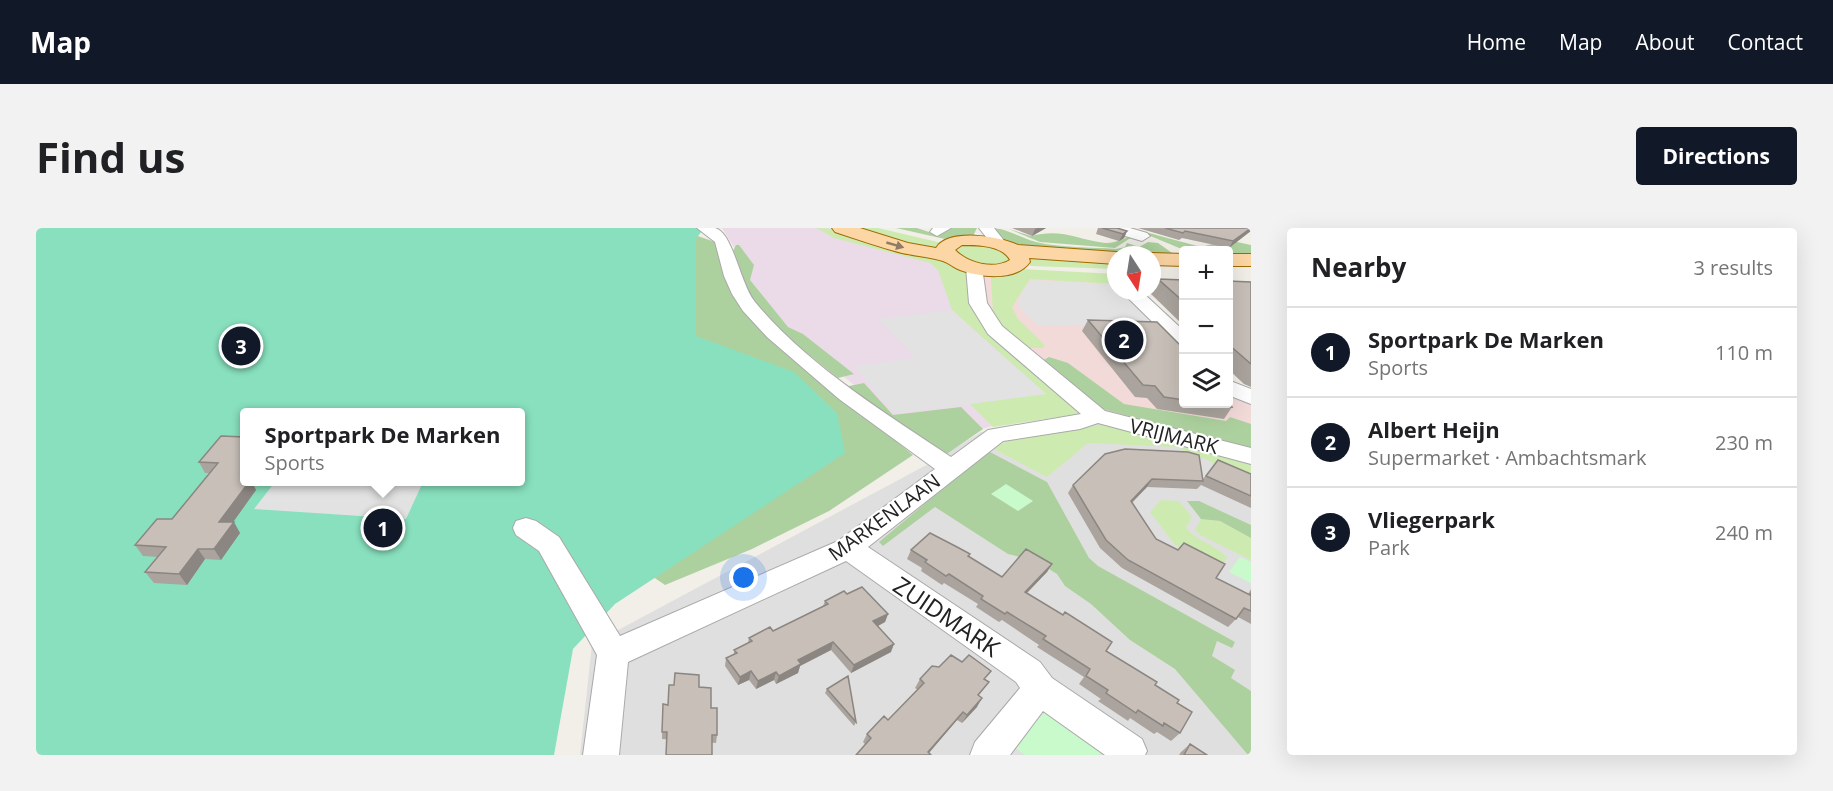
<!DOCTYPE html>
<html lang="en">
<head>
<meta charset="utf-8">
<style>
	body { margin:0; font-family:"Open Sans",sans-serif; background:#f2f2f2; color:#202124 }
	.controls { position:absolute; right:18px; top:18px; display:grid; overflow:hidden; border-radius:6px; box-shadow:0 6px 24px #0002 }
	.controls button { width:54px; height:54px; display:grid; place-items:center; padding:0; border:0; border-bottom:2px solid #e0e0e0; background:#fff; color:#202124; font:30px sans-serif }
	.compass { position:absolute; left:1071px; top:18px; width:54px; height:54px; border-radius:50%; background:#fff; box-shadow:0 6px 24px #0002; rotate:168deg }
	.you { position:absolute; left:708px; top:350px; width:21px; height:21px; margin:-15px; border:4px solid #fff; border-radius:50%; background:#1a73e8; box-shadow:0 0 0 9px #1a73e833 }
	.badge { display:grid; place-items:center; width:39px; height:39px; border-radius:50%; background:#111827; color:#fff; font-size:20px; font-weight:700 }
	.pin { position:absolute; translate:-50% -50%; border:3px solid #fff; box-shadow:0 2px 6px #0006 }
	.popup { position:absolute; left:204px; top:180px; width:285px; height:78px; box-sizing:border-box; display:grid; place-content:center; border-radius:6px; background:#fff; filter:drop-shadow(0 2px 4px #0005); font-size:20px; white-space:nowrap; color:#757577 }
	.popup b { font-size:22px; color:#202124 }
	.popup::after { content:''; position:absolute; left:50%; top:100%; margin-left:-12px; border:12px solid transparent; border-top-color:#fff }
	.list { margin:0; padding:0; list-style:none }
	h2 { display:flex; justify-content:space-between; align-items:center; height:78px; margin:0; padding:0 24px; font-size:26px }
	h2 small { font-size:20px; font-weight:400; color:#757577 }
	.list li { display:grid; grid-template-columns:39px 1fr auto; gap:18px; align-items:center; box-sizing:border-box; height:90px; padding:0 24px; border-top:2px solid #e0e0e0 }
	.list b { display:block; font-size:22px; white-space:nowrap }
	.list p { margin:0; font-size:20px; white-space:nowrap; color:#757577 }
	.list em { font-size:20px; font-style:normal; color:#757577 }
	.icon { flex:none; width:33px; height:33px; fill:none; stroke:currentColor; stroke-width:2; stroke-linecap:round; stroke-linejoin:round }
	.map { position:relative; flex:none; width:1215px; height:527px; overflow:hidden; border-radius:6px }
	header { display:flex; align-items:center; gap:36px; box-sizing:border-box; height:84px; padding:0 30px; background:#111827; color:#fff }
	header strong { font-size:28px }
	nav { display:flex; gap:33px; margin-inline-start:auto; font-size:21px }
	.intro { display:flex; align-items:center; justify-content:space-between; box-sizing:border-box; height:144px; padding:0 36px }
	h1 { margin:0; font-size:42px }
	.button { padding:15px 27px; border-radius:6px; background:#111827; color:#fff; font-size:21px; font-weight:700 }
	main { display:flex; gap:36px; padding:0 36px }
	aside { flex:1; background:#fff; border-radius:6px; box-shadow:0 6px 24px #0002 }
	.map>svg:first-child { display:block }
	.residential { fill:#e0dfdf }
	.commercial { fill:#f2dad9 }
	.industrial { fill:#ebdbe8 }
	.grass { fill:#cdebb0 }
	.forest { fill:#add19e }
	.park { fill:#c8facc }
	.pitch { fill:#88e0be; fill-rule:evenodd }
	.parking { fill:#e2e2e2 }
	.lines { fill:none; stroke-linecap:round; stroke-linejoin:round }
	.minor-casing { stroke:#a9a9a9; stroke-width:2 }
	.major-casing { stroke:#a06b00; stroke-width:2 }
	.minor { fill:#fff; fill-rule:evenodd }
	.major { fill:#fcd6a4; fill-rule:evenodd }
	.wall { fill:#aba49e }
	.shaded-wall { fill:#8b8681 }
	.building { fill:#c7bfb8; stroke:#8b8681; stroke-width:1.5 }
	.oneway { fill:#8f7c63 }
	.labels { text-anchor:middle; dominant-baseline:central; stroke-width:4.5; stroke-linejoin:round; paint-order:stroke }
	.street-label { font-size:20px; fill:#222; stroke:#fff }
	.near-street-label { font-size:24px; fill:#222; stroke:#fff }
</style>
</head>
<body>
<header>
<strong>Map</strong>
<nav><a>Home</a><a>Map</a><a>About</a><a>Contact</a></nav>
</header>
<div class="intro"><h1>Find us</h1><a class="button">Directions</a></div>
<main>
<div class="map">
<svg width="1215" height="527" viewBox="0 0 1215 527">
	<rect width="100%" height="100%" fill="#f2efe9"/>
	<path class="residential" d="M1061,187L1215,228V527H544L556,416L896,234L945,204Z"/>
	<path class="commercial" d="M944,44L1080,54V63H1091L1147,118L1148,176H1192L1193,160L1215,172V228L1061,187L954,88Z"/>
	<path class="industrial" d="M686,0H792L922,42L934,90L1039,180L975,193L889,216L788,132L745,99L712,59L706,32Z"/>
	<path class="grass" d="M780,0C822,0 892,23 930,42L937,78L948,97L1050,185L957,199L934,176L1009,165L916,82L902,42L894,35L798,10Z
		M819,0H842L906,15L904,25Z
		M927,16L952,17L973,26L974,33C957,44 935,34 920,24L922,18Z
		M991,28L1080,33V41L994,38Z
		M986,41L1080,46V56L994,51L976,79L982,91L1009,117L1007,120H990L961,94L957,85L955,52V47Z
		M1064,197L1076,198L1215,237V251L1141,219L1052,215L1011,249L956,220L976,211Z
		M1125,272L1143,273L1156,289L1150,300C1161,313 1178,316 1191,329L1185,340L1139,317L1114,284Z
		M1165,291L1184,293L1215,310V332L1164,307L1159,302Z"/>
	<path class="forest" d="M860,0H881L899,6L912,0H941L938,6L940,9L909,11Z
		M955,0C971,0 984,10 1000,14C1025,20 1054,19 1080,21L1089,19L1091,15L1103,19L1112,14L1122,15L1139,27C1097,27 1002,31 967,14C962,11 959,5 955,0Z
		M973,1L995,8C1025,0 1040,11 1069,15C1079,16 1087,9 1096,9L1079,20L1004,14Z
		M650,4L685,16L690,53L696,66L724,100L877,227L793,283L716,321L629,357L588,329L647,112Z
		M1113,5L1165,19L1192,12L1215,17V30H1193L1192,22H1148L1112,7Z
		M700,17H703L718,37L714,52L752,99L767,106L818,146L802,150L743,103L713,69L696,25Z
		M1013,129L1032,135L1088,176L1190,193L1194,189L1215,196V221L1063,180L1006,133Z
		M828,155L857,187L925,179L947,201L902,232L808,159Z
		M952,223L1011,254L1053,330L1062,338L1199,414L1196,420L1181,413L1176,428L1199,442L1195,450L1215,463V527H1212L1139,441L1094,412L1055,376L1029,358L1021,346L1000,333L972,326L899,279L847,318L843,314Z
		M1151,273H1163L1215,297V310L1184,293L1165,291Z"/>
	<path class="park" d="M970,256L997,273L982,283L955,266Z
		M1204,329L1215,334V355L1193,344Z
		M1012,481L1068,521L1063,527H989L977,518Z"/>
	<path class="pitch" d="M0,0H668L660,11V108L758,144L801,185L809,225L579,376L537,421L518,527H0ZM209,184H485V254H209Z"/>
	<path class="parking" d="M996,52L1078,56L1080,63H1085L1121,100L1002,97L987,84L982,76L987,62Z
		M916,82L964,126L1010,166L858,186L818,138L880,130L842,91Z
		M239,254H387L370,291L218,281Z"/>
	<g class="lines">
		<defs>
			<path id="minor" d="M661,0C666,0 673,0 679,0C697,4 704,56 719,74C770,136 849,185 915,229L952,202L1045,186L952,106L933,75L930,39L938,34L946,39L951,75L966,98L1069,183L1215,220V236L1062,195L1044,201L967,213L832,319L1004,434L1016,450L1106,511L1111,523L1109,527H1069L1007,483L974,527H934L939,514L984,460L980,454L810,333L592,434L583,527H547L561,427L503,323L480,307L477,300L480,293L490,290L500,293L523,309L584,408L802,313L899,241L803,171L731,109L707,83L696,66L688,48L679,14Z
				M897,0H915L901,8L894,4Z
				M943,0H958L970,15L962,20L957,18Z
				M1070,0H1094L1111,5L1114,8L1106,13L1072,3Z
				M1090,63H1105L1148,103V120L1141,118L1091,69Z
				M1192,152L1215,161V176L1192,167Z"/>
			<path id="major" d="M796,0H824L872,15L900,20C912,0 963,8 982,17L1080,24L1088,27H1080V36L993,30L994,34C980,54 943,49 924,42C918,40 913,35 907,33C894,29 879,28 866,25C843,19 821,11 799,4ZM926,17C941,17 966,17 974,32C957,42 932,35 919,22Z
				M1116,25L1148,26V38L1116,37V27H1109Z
				M1192,26H1215V38H1192Z"/>
		</defs>
		<use href="#minor" class="minor-casing"/>
		<use href="#major" class="major-casing"/>
		<use href="#minor" class="minor"/>
		<use href="#major" class="major"/>
	</g>
	<path class="wall" d="M976,0H1010L996,8Z
		M1062,0H1081L1091,3L1088,10L1083,13L1060,6Z
		M1102,0H1215L1193,20L1146,10L1143,12Z
		M1122,51L1148,52V98L1114,65Z
		M1192,53L1215,54V159L1208,156L1192,141Z
		M1052,92L1148,121V176H1192L1196,179L1188,191L1121,181L1111,170L1099,169L1046,103Z
		M185,208L220,262L197,294L204,305L185,332L169,331L151,357L118,355L109,344L122,329L107,328L99,317L136,291L174,245H169L163,234Z
		M1069,226L1167,251L1182,232L1215,246V280L1165,257L1161,261L1111,259L1096,275L1120,311L1180,350L1212,366L1215,361V396L1202,389L1192,399L1086,340L1064,320L1032,265L1037,257Z
		M875,322L934,326L933,329L966,349L1016,336L1011,344L991,365L1070,423L1119,457L1141,475L1144,505L1135,513L1121,504L1118,506L1094,490L1092,493L1062,473L1065,471L1043,456L1048,449L1001,419L1003,417L966,392L963,394L940,379L942,376L908,355L906,357L885,343L886,340L871,331Z
		M811,366L852,386L849,394L842,398L855,424L815,445L795,422L764,438L762,445L740,456L738,452L720,461L713,452L702,457L689,438L690,430L698,426V422L712,415L713,410L737,403L787,378L789,373Z
		M884,451H949L953,454L942,468L941,479L926,495L921,492L893,525L830,517L827,514L831,506L852,492L882,462L879,460Z
		M663,459L675,480L681,507L680,515L626,511L627,476L632,477Z
		M791,461L820,494L818,498L789,465Z
		M1154,516L1171,527H1143L1145,524Z"/>
	<path class="shaded-wall" d="M1001,0H1010L996,8L999,1Z
		M1215,0V3L1193,20L1197,13Z
		M1091,3L1088,10L1083,13L1087,6Z
		M1116,251L1111,259L1089,281L1095,273Z
		M211,254H222L218,258L220,262L190,304L183,294Z
		M198,294L204,305L185,332L178,321Z
		M162,321L169,331L151,357L143,346Z
		M1016,336L1011,344L984,372L989,364Z
		M852,386L849,394L834,402L837,393Z
		M797,414L795,422L764,438L762,445L740,456L743,448L762,432Z
		M858,416L855,424L815,445L818,437Z
		M715,443L713,452L702,457L704,449Z
		M740,444L738,452L720,461L722,453Z
		M946,470L941,479L926,495L931,487Z
		M927,484L921,492L891,527L892,524Z"/>
	<path class="building" d="M1066,0H1081L1091,3L1087,6Z
		M1129,0H1215L1197,13L1149,3L1147,5Z
		M1122,51L1148,52V74Z
		M1192,53L1215,54V136L1192,116Z
		M1052,92L1121,94L1148,121V172L1128,169L1119,158L1107,157Z
		M1192,172L1196,179L1173,176H1192Z
		M185,208L209,209V254H213L183,294H198L178,321H162L143,346L109,344L130,319L99,317L121,291H136L182,235L163,234Z
		M1089,221L1152,224L1163,227L1167,253L1116,251L1095,273L1120,311L1142,322L1148,315L1189,336L1180,350L1214,367L1215,365V383L1208,380L1200,391L1092,332L1070,312L1037,257L1069,226Z
		M1182,232L1215,246V268L1170,248Z
		M894,305L923,320L934,326L932,328L966,349L990,321L1016,336L989,364L1027,387L1029,384L1076,414L1070,423L1121,454L1119,457L1143,472L1141,475L1156,484L1144,505L1128,495L1127,498L1102,482L1100,485L1070,465L1072,462L1050,448L1054,441L1007,411L1010,408L971,384L969,386L945,371L947,368L913,346L910,348L889,334L891,332L875,322Z
		M826,359L852,386L837,393L858,416L818,437L797,414L762,432L765,436L743,448L740,444L722,453L715,443L704,449L690,430L701,425L698,422L716,413L713,410L734,399L737,403L792,376L789,373L808,363L811,366Z
		M915,427L926,434L933,427L955,443L948,451L953,454L942,467L946,470L931,487L927,484L892,524L895,527H820L835,510L831,506L848,488L852,492L888,455L884,451L896,438L903,439Z
		M639,445L663,447V459L675,460V480H681V507H676V527H630L631,504H626L627,476L632,477L633,457H638Z
		M812,448L820,494L791,461Z
		M1154,516L1171,527H1148Z"/>
	<defs><path id="oneway-solid" d="M-6-.8H1V-3.2L6.5 0L1 3.2V.8H-6Z" transform="scale(1.5)"/></defs>
	<use class="oneway" href="#oneway-solid" transform="translate(859 17) rotate(16)"/>
	<g class="labels">
		<g class="street-label">
			<text transform="translate(1138 208) rotate(14)">VRIJMARK</text>
			<text transform="translate(848 289) rotate(-36)">MARKENLAAN</text>
		</g>
		<g class="near-street-label">
			<text transform="translate(911 388) rotate(34)">ZUIDMARK</text>
		</g>
	</g>
</svg>
<div class="controls">
<button>+</button>
<button>−</button>
<button><svg class="icon" aria-label="layers" viewBox="0 0 24 24"><path d="M12 4l9 5-9 5-9-5zM3 14l9 5 9-5"/></svg></button>
</div>
<svg class="compass" viewBox="-18 -18 36 36"><path d="M0-13l5 13h-10z" fill="#e53935"/><path d="M0 13l5-13h-10z" fill="#757577"/></svg>
<div class="you"></div>
<div class="pin badge" style="left:347px;top:300px">1</div>
<div class="popup"><b>Sportpark De Marken</b>Sports</div>
<div class="pin badge" style="left:1088px;top:112px">2</div>
<div class="pin badge" style="left:205px;top:118px">3</div>
</div>
<aside>
<h2>Nearby<small>3 results</small></h2>
<ul class="list">
<li><span class="badge">1</span><div><b>Sportpark De Marken</b><p>Sports</p></div><em>110 m</em></li>
<li><span class="badge">2</span><div><b>Albert Heijn</b><p>Supermarket · Ambachtsmark</p></div><em>230 m</em></li>
<li><span class="badge">3</span><div><b>Vliegerpark</b><p>Park</p></div><em>240 m</em></li>
</ul>
</aside>
</main>
</body>
</html>
